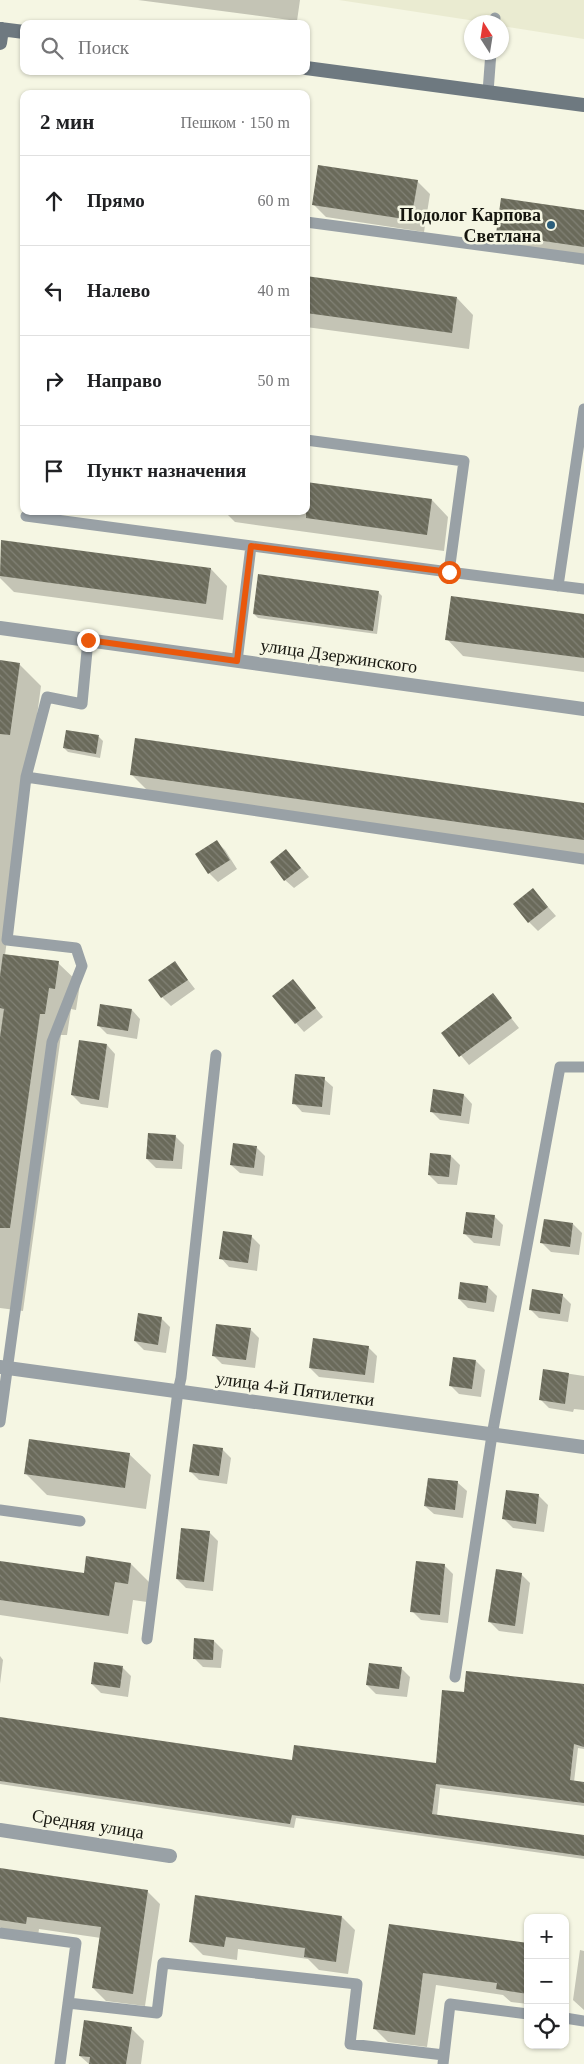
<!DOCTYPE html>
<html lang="ru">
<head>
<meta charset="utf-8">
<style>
	body { margin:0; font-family:Georgia,serif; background:#f6f6f6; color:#202124 }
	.controls { position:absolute; right:15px; bottom:15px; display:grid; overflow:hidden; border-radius:10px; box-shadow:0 1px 4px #0004 }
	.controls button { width:45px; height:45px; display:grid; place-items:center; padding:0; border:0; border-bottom:1px solid #e0e0e0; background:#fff; color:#202124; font:25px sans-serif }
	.compass { position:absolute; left:464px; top:15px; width:45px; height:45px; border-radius:50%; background:#fff; box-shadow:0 1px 4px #0004; rotate:348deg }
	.stop { position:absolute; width:15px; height:15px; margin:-11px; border:4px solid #ea580c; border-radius:50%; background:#fff }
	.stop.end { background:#ea580c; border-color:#fff; box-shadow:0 1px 5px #0008 }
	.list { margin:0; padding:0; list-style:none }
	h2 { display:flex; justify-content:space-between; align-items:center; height:65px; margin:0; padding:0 20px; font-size:21px }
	h2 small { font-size:16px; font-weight:400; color:#757577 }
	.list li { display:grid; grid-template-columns:32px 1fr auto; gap:15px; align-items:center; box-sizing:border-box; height:90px; padding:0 20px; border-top:1px solid #e0e0e0 }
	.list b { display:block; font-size:19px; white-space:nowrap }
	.list em { font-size:16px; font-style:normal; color:#757577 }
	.icon { flex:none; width:28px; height:28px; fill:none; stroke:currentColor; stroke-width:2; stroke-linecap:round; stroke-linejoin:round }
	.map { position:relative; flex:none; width:584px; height:2064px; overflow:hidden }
	.search { position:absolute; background:#fff; box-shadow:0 1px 4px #0004; left:20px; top:20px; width:290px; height:55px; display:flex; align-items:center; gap:12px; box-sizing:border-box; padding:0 18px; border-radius:10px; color:#757577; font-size:19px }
	.panel { position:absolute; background:#fff; box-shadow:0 1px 4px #0004; left:20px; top:90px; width:290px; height:425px; border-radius:10px }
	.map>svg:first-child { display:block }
	.built { fill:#eaebd1 }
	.shadow { fill:#0003 }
	.building { fill:url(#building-back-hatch) }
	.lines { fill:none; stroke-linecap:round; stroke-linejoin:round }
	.service { stroke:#99a1a6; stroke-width:11 }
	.minor { stroke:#99a1a6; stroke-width:14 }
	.tertiary { stroke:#99a1a6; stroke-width:14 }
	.secondary { stroke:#6e7980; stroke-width:14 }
	.route { stroke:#ea580c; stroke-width:6 }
	.poi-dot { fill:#2b5e7b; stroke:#f5f6e3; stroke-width:2 }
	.labels { text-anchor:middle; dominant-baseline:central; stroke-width:5; stroke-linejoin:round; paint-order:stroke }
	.poi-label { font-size:18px; font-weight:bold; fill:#16160f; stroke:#f5f6e3; text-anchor:end }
	.street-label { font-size:18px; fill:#16160f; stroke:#f5f6e3 }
</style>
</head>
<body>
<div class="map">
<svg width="584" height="2064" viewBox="0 0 584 2064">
	<defs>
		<pattern id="building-back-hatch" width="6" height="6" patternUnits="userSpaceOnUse" patternTransform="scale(1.25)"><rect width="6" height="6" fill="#6a6a5a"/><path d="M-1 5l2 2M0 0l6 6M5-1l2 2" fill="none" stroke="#828276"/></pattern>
	</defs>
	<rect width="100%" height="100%" fill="#f5f6e3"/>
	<path class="built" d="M339,0H584V39L502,26V22H482Z"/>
	<path class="shadow" d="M138,0H300L297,21Z
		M417,181L430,194L424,232L326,217L313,204Z
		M584,211V265L519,255L497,234Z
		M306,278L457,298L473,315L469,349L306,327Z
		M432,500L448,517L444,551L235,522L224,511H306Z
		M2,541L211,569L227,586L223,620L14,592L0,578Z
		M378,592L382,596L377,634L258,618L254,614Z
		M584,615V672L463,656L447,639Z
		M0,662L19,664L41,686L5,955L58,963L80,984L76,1010L71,1009L67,1035H61L23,1311L0,1308Z
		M99,737L103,741L100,758L68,752L64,748Z
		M131,774L584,804V858L153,796Z
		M216,841L225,850L237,869L218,882L209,873L197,855Z
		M286,850L309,877L294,888L285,880Z
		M533,890L556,916L538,931L529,922Z
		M175,963L195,989L171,1006L162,997Z
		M293,981L323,1017L304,1032L296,1023Z
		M493,995L519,1028L469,1065L442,1033Z
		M132,1010L140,1019L137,1039L107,1034L98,1025Z
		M107,1045L115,1054L108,1108L81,1104L72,1095Z
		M324,1079L333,1087L330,1115L302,1112L294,1103Z
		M464,1095L472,1104L469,1124L440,1120L431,1111Z
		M175,1136L184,1145L182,1169L156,1168L147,1159Z
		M256,1147L265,1156L263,1176L240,1173L231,1165Z
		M451,1156L460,1165L457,1185L438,1184L429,1175Z
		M494,1216L503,1225L500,1246L474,1243L465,1234Z
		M573,1224L582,1233L579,1255L551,1252L542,1243Z
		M251,1236L260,1245L257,1271L229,1267L221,1258Z
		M488,1287L497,1296L494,1312L468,1308L459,1299Z
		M562,1295L571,1304L568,1322L539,1318L530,1309Z
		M161,1318L170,1327L166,1353L144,1350L135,1341Z
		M250,1329L259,1338L255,1368L222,1364L213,1355Z
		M368,1347L377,1356L374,1383L319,1377L310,1368Z
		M476,1361L485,1370L481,1397L459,1394L450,1385Z
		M544,1370L584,1376V1410L574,1409L573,1412L549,1408L540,1399Z
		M222,1449L231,1458L227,1484L199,1480L190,1471Z
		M129,1454L151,1475L146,1509L47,1495L25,1473Z
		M429,1479L458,1483L467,1491L463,1518L434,1514L425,1506Z
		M507,1492L539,1496L548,1505L544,1532L513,1528L504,1519Z
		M209,1532L218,1541L213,1591L186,1588L177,1579Z
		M87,1558L131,1564L150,1583L147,1602L133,1600L128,1634L0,1615V1562L85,1575Z
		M444,1565L453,1574L448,1623L421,1620L412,1611Z
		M521,1574L530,1583L523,1634L499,1631L490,1622Z
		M214,1641L223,1650L221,1668L203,1667L194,1658Z
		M0,1656L3,1660L0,1684Z
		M122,1667L131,1676L128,1697L101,1693L92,1684Z
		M401,1668L410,1677L407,1697L376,1694L367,1685Z
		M584,1686V1749L578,1748L574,1782L584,1783V1806L440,1788L437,1816L584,1836V1859L296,1818L294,1828L0,1784V1719L293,1762L437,1764L465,1694Z
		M0,1870L147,1891L160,1904L145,2006L106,2001L93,1988L101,1938L39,1929L38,1936L4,1931L0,1927Z
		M342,1917L355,1930L348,1974L319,1970L308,1959L238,1949L237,1960L203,1955L190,1942Z
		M390,1925L528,1945V2004L511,2002L503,1995L436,1985L427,2047L388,2042L375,2029Z
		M580,1950L584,1951V2010L573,2000Z
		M131,2028L144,2041L141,2064H89L80,2056Z"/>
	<path class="building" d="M318,165L418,180L411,220L312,205Z
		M501,198L584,210V247L496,234Z
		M306,276L457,297L452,333L306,313Z
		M306,482L432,499L427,535L306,518Z
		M1,540L211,568L206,604L0,576Z
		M258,574L379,591L373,631L253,614Z
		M451,596L584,614V658L445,640Z
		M0,660L20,663L10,735L0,734Z
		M66,730L99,735L96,754L63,748Z
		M135,738L584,803V840L130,775Z
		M217,840L230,860L208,874L195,854Z
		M286,849L301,868L284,881L270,862Z
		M533,888L548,907L528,923L513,904Z
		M3,954L59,961L55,989L49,988L45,1014H40L10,1228H0V1037L4,1009L0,1008V976Z
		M175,961L188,980L161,998L148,980Z
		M293,979L316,1008L295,1024L272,996Z
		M493,993L512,1018L459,1057L441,1033Z
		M100,1004L132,1009L128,1031L97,1026Z
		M79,1040L107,1044L99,1100L71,1095Z
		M295,1074L325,1077L322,1107L292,1104Z
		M433,1089L464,1094L461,1116L430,1112Z
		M148,1133L176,1135L173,1161L146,1159Z
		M233,1143L257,1146L254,1168L230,1165Z
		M430,1153L451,1155L449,1177L428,1175Z
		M466,1212L495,1215L492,1238L463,1234Z
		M544,1219L573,1223L570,1247L540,1243Z
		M223,1231L252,1235L248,1263L219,1259Z
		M460,1282L488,1286L486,1303L458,1299Z
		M532,1289L563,1294L560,1314L529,1310Z
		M138,1313L162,1317L158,1345L134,1341Z
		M216,1324L251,1328L246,1360L212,1356Z
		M313,1338L369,1346L365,1375L309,1368Z
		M453,1357L476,1360L472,1389L449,1386Z
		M543,1369L569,1373L565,1404L539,1400Z
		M29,1439L130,1453L125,1488L24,1474Z
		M193,1444L223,1448L219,1476L189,1472Z
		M428,1478L458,1481L455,1510L424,1506Z
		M506,1490L539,1494L536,1524L502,1519Z
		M181,1528L210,1531L204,1582L176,1579Z
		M86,1556L131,1563L128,1584L115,1582L109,1616L0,1600V1561L84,1573Z
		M416,1561L445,1564L440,1615L410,1612Z
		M496,1569L522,1573L515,1626L488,1622Z
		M194,1638L214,1640L213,1660L193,1659Z
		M94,1662L123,1666L120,1688L91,1684Z
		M369,1663L402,1667L399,1689L366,1685Z
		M466,1671L584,1684V1747L574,1744L570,1780L584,1782V1803L436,1784L432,1814L584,1835V1856L292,1815L290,1824L0,1781V1717L292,1760L294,1745L436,1763L442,1690L464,1692Z
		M0,1868L148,1890L133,1994L92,1988L101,1927L27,1917L26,1924L0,1920Z
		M195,1895L342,1916L336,1962L304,1957L305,1948L226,1937L224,1947L189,1942Z
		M389,1924L528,1943V1994L496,1989L497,1983L423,1973L415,2035L373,2029Z
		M84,2020L132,2027L126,2064H89L90,2057L79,2056Z"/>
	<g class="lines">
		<path class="service" d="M494,22L495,18
			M488,92L491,52
			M306,222L584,259
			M26,516L449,572L464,461L306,440
			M449,572L584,589
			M558,586L584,409
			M237,661L251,546
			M26,777L584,859
			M0,1422L52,1042L82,966L76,948L7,940L26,777L47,697L82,704L88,640
			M0,1510L80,1521
			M147,1639L178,1391L181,1378L216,1055
			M455,1677L492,1435L560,1067H584
			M0,1933L76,1943L60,2064
			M68,2003L157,2013L163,1963L357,1984L350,2044L444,2055
			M565,2018L584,2021
			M443,2064L450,2004L528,2014"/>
		<path class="minor" d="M0,628L584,709
			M0,1830L170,1856"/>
		<path class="tertiary" d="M0,1367L584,1447"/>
		<path class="secondary" d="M0,29L24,32
			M0,43L2,29
			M306,68L584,105"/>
	</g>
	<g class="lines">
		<path class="route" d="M88,640L237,661L251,546L449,572"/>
	</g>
	<circle class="poi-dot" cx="551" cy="225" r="5"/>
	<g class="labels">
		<g class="poi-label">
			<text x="541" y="215">Подолог Карпова<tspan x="541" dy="21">Светлана</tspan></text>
		</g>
		<g class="street-label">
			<text transform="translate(339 656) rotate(8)">улица Дзержинского</text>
			<text transform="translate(295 1389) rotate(8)">улица 4-й Пятилетки</text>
			<text transform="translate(88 1824) rotate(9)">Средняя улица</text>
		</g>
	</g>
</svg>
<div class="controls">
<button>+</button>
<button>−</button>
<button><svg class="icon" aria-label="locate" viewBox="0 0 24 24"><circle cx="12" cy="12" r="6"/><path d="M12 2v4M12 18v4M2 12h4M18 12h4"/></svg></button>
</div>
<svg class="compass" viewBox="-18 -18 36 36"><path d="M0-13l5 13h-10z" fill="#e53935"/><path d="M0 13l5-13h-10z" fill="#757577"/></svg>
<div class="stop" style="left:449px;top:572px"></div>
<div class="stop end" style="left:88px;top:640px"></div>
<div class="search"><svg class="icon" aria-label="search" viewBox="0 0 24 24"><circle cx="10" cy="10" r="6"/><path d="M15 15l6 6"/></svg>Поиск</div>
<section class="panel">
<h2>2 мин<small>Пешком · 150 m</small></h2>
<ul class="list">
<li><svg class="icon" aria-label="ahead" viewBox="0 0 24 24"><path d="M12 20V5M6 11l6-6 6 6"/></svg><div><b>Прямо</b></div><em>60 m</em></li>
<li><svg class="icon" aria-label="left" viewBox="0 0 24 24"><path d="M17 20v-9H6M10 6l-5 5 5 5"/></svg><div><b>Налево</b></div><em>40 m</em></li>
<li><svg class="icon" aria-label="right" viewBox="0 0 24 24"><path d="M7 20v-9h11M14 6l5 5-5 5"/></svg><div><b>Направо</b></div><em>50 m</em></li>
<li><svg class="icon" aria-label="arrive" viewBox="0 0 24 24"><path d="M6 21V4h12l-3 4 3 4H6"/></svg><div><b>Пункт назначения</b></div></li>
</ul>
</section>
</div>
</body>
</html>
